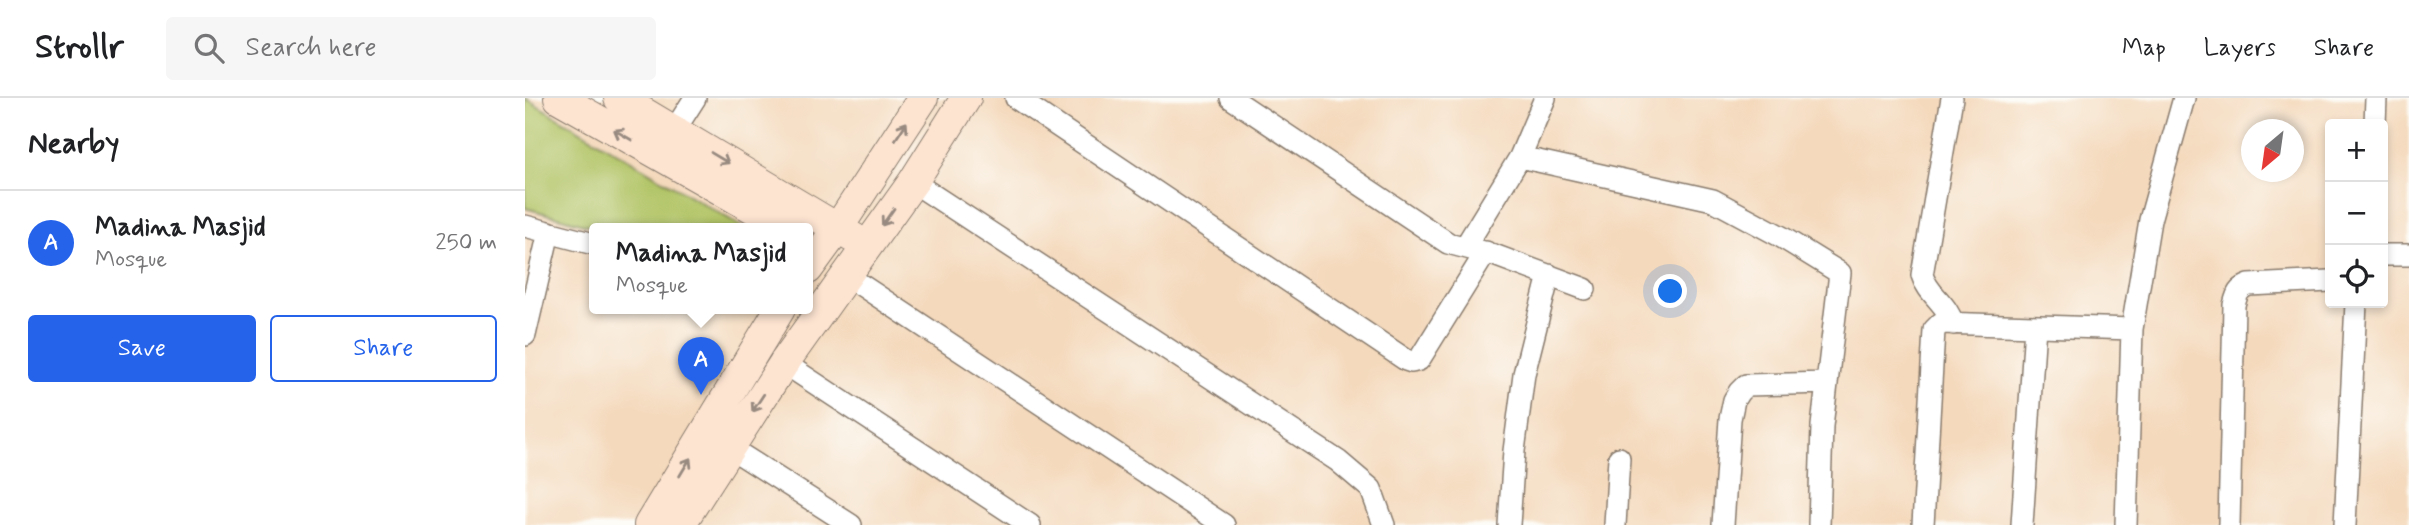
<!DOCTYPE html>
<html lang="en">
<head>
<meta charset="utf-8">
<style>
	body { margin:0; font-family:Mynerve,sans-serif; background:#f6f6f6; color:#202124 }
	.controls { position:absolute; right:21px; top:21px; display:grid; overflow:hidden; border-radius:7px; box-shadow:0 4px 10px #0003 }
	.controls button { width:63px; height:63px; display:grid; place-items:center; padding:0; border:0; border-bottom:2px solid #e0e0e0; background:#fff; color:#202124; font:35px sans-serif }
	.compass { position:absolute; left:1716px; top:21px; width:63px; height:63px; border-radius:50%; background:#fff; box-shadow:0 4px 10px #0003; rotate:209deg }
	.you { position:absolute; left:1146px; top:194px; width:24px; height:24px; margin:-18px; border:5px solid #fff; border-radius:50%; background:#1a73e8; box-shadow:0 0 0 10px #1a73e833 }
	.badge { display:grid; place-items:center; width:46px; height:46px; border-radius:50%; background:#2563eb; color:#fff; font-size:23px; font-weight:700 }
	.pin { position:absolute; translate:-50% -58px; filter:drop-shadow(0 2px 4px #0008) }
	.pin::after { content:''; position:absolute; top:37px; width:24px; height:21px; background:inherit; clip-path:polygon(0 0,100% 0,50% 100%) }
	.popup { position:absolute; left:64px; top:125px; width:224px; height:91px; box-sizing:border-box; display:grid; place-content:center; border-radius:7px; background:#fff; filter:drop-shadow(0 2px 5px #0005); font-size:23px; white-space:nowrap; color:#757577 }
	.popup b { font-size:26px; color:#202124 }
	.popup::after { content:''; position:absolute; left:50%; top:100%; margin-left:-14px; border:14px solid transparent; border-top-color:#fff }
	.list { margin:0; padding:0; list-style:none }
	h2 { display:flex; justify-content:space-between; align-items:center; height:91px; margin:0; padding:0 28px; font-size:30px }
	h2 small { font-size:23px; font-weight:400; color:#757577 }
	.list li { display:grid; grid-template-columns:46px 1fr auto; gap:21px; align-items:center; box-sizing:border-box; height:105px; padding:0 28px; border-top:2px solid #e0e0e0 }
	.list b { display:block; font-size:26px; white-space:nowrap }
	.list p { margin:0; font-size:23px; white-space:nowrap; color:#757577 }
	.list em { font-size:23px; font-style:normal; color:#757577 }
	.actions { display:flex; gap:14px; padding:21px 28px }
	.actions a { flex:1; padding:16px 0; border:2px solid #2563eb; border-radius:7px; text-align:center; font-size:24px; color:#2563eb }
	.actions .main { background:#2563eb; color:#fff }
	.icon { flex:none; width:38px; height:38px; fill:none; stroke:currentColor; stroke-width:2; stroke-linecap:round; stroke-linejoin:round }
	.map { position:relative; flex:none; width:1884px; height:427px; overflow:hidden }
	header { display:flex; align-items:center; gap:42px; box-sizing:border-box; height:98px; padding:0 35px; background:#fff; border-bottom:2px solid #e0e0e0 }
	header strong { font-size:33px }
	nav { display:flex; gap:38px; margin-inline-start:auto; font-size:24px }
	.search { width:490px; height:63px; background:#f6f6f6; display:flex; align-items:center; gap:18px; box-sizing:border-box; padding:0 24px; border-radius:7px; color:#757577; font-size:26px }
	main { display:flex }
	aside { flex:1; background:#fff }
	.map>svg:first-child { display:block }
	.green { fill:#b2c568; stroke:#677042; stroke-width:2 }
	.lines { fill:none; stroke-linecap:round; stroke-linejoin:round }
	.street-casing { stroke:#887a6c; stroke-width:24 }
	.secondary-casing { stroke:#887a6c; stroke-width:32 }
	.street { stroke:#fff; stroke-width:21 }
	.secondary { stroke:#fde4d1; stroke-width:30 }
	.oneway { stroke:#988a80 }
</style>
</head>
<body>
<header>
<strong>Strollr</strong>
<div class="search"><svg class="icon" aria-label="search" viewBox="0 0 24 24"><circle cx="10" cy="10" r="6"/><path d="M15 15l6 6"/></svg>Search here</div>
<nav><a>Map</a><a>Layers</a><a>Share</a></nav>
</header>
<main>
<aside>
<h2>Nearby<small></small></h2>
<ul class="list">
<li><span class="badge">A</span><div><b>Madina Masjid</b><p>Mosque</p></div><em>250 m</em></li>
</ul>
<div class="actions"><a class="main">Save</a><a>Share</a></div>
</aside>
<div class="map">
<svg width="1884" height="427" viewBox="0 0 1884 427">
	<rect width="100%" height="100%" fill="#fdfcf7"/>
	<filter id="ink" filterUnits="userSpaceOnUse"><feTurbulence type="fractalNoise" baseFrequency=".0143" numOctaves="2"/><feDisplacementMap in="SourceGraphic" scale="14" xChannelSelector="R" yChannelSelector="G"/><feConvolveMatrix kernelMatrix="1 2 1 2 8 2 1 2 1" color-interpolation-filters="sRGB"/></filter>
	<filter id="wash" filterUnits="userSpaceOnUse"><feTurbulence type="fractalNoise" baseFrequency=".00686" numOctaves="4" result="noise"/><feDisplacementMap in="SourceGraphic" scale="28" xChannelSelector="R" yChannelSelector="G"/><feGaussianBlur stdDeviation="1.57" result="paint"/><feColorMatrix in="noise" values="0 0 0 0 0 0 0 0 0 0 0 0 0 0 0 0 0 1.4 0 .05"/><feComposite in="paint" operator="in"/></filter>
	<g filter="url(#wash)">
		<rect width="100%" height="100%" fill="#f4d9bc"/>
		<path class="green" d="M0,0L221,131H77L0,110Z"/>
	</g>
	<g filter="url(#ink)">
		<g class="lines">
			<defs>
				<path id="street" d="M491,0L881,262L887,264L894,262L961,154
					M706,0L923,145L969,157L1060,191
					M1427,0L1397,177C1403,197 1423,206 1428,226
					M1850,26L1851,0
					M142,44L170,0
					M995,59L1188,102L1255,138L1315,175L1297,328L1294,427
					M388,84L813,363L846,391L859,427
					M0,128L69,146
					M940,149L995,59L1020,0
					M1858,157H1884
					M321,177L699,427
					M0,237L24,134
					M259,265L505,427
					M204,349L326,427
					M984,427L989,353L999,276L1024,177
					M1090,427L1094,360
					M1198,427L1205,321L1209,302L1214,294L1221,287L1302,285
					M1398,427L1409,232L1416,225L1607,231
					M1497,427L1510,228
					M1601,427L1607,231L1625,122L1659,0
					M1704,427L1709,207C1712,196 1713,191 1724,187L1805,183
					M1820,427L1831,205"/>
				<path id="secondary" d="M34,0L265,131
					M94,0L342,148
					M283,171L313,130L398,0
					M124,427L255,211
					M155,427L259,265L388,84L441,0"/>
			</defs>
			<use href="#street" class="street-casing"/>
			<use href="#secondary" class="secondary-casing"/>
			<use href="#street" class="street"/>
			<use href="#secondary" class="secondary"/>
		</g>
		<defs><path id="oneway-shaft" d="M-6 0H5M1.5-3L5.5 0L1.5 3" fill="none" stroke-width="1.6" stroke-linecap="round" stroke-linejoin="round" transform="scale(1.75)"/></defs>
		<g class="oneway">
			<use href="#oneway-shaft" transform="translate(376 33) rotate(-57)"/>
			<use href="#oneway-shaft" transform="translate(98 37) rotate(-150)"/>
			<use href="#oneway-shaft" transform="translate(195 60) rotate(31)"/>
			<use href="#oneway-shaft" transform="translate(363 119) rotate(125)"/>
			<use href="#oneway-shaft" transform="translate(233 305) rotate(123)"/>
			<use href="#oneway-shaft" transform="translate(160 369) rotate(-59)"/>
		</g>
	</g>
</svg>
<div class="controls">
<button>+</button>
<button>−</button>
<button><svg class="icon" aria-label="locate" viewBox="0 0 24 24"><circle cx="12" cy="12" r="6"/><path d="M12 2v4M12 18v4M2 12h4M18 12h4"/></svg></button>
</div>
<svg class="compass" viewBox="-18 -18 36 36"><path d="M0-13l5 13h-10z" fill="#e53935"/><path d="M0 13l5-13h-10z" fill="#757577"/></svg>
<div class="you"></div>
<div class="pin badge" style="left:176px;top:297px">A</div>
<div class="popup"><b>Madina Masjid</b>Mosque</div>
</div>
</main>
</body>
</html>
